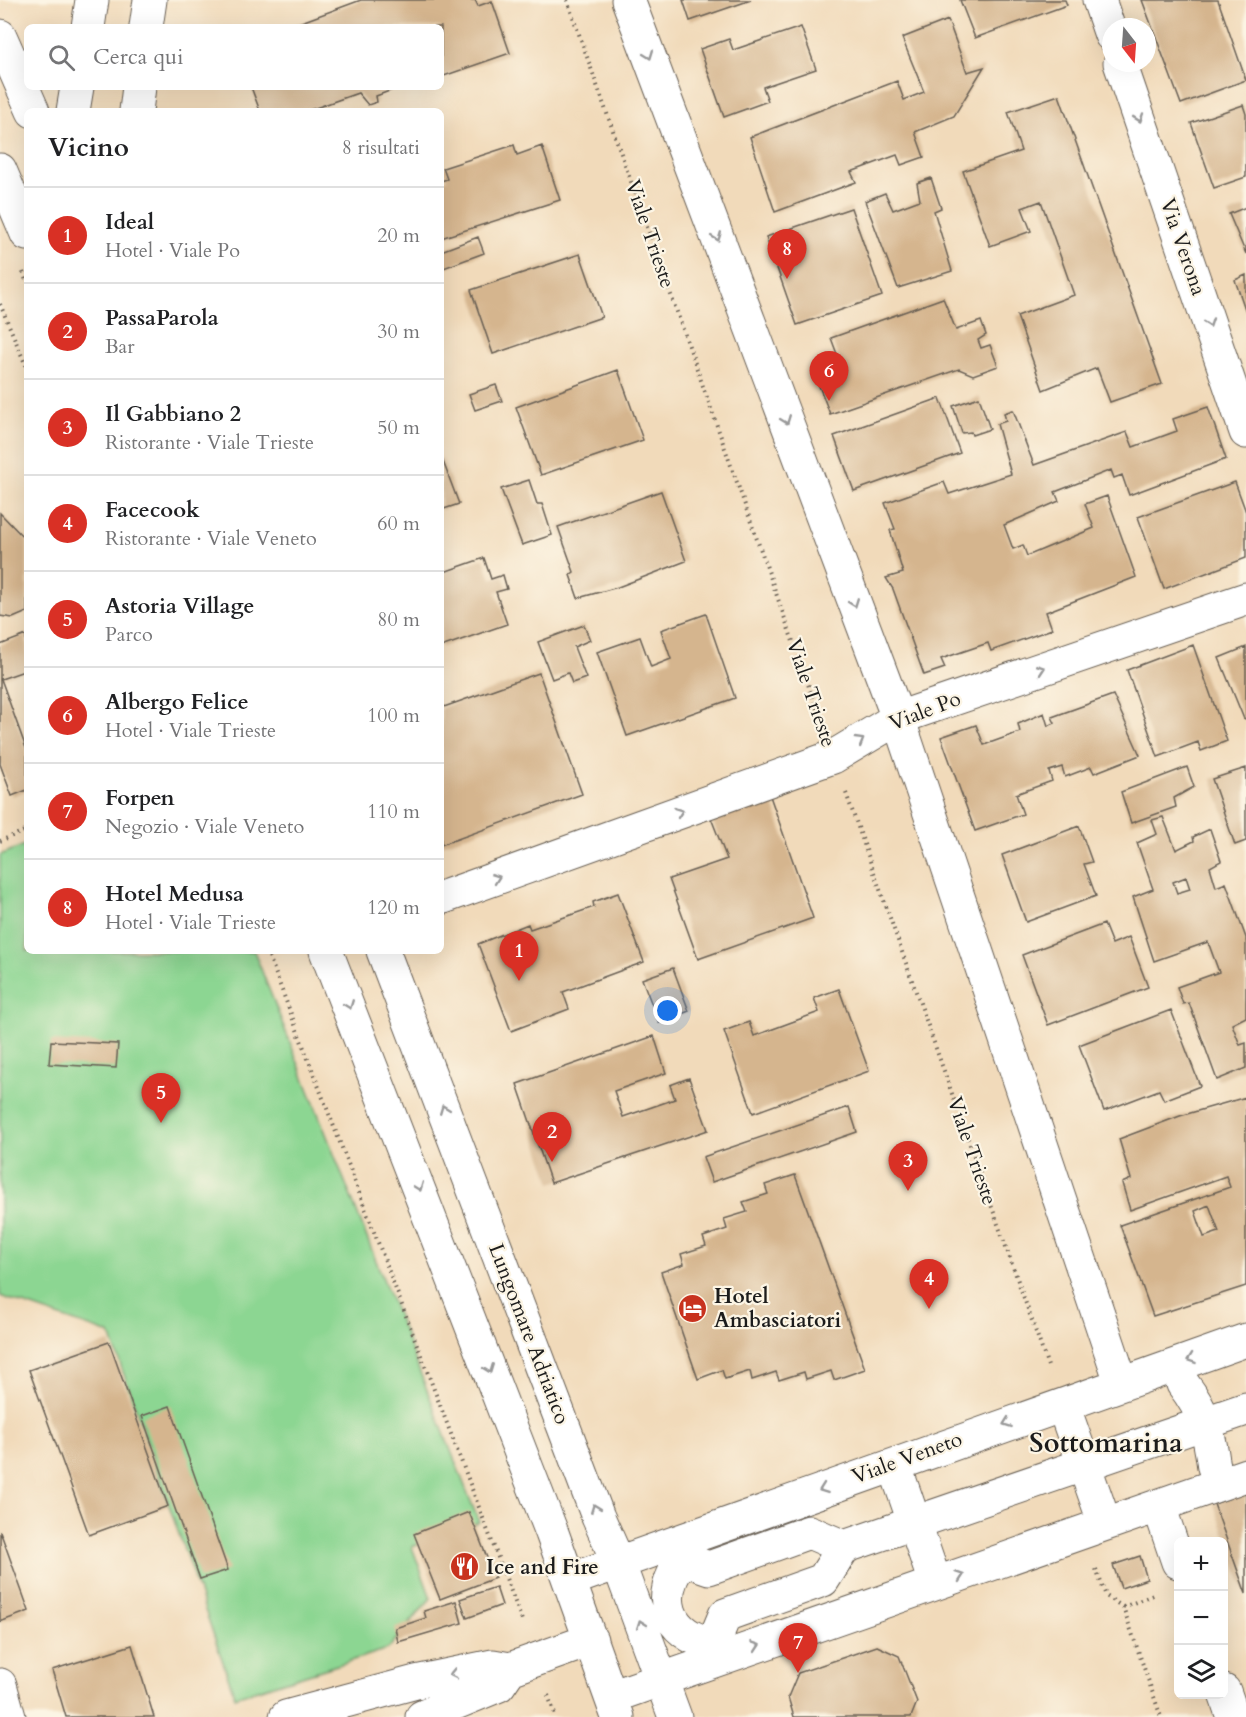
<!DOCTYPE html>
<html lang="it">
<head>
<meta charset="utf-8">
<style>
	body { margin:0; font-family:Cardo,serif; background:#f6f6f6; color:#202124 }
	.controls { position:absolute; right:18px; bottom:18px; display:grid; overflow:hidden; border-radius:9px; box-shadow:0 6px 24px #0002 }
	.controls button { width:54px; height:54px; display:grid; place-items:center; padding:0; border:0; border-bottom:2px solid #e0e0e0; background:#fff; color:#202124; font:30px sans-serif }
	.compass { position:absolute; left:1102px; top:18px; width:54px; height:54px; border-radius:50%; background:#fff; box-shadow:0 6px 24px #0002; rotate:163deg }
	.you { position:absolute; left:668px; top:1011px; width:21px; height:21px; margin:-15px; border:4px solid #fff; border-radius:50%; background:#1a73e8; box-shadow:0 0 0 9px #1a73e833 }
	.badge { display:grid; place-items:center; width:39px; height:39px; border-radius:50%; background:#d93025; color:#fff; font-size:20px; font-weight:700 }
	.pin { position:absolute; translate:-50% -50px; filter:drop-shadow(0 2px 3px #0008) }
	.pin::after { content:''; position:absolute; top:32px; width:21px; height:18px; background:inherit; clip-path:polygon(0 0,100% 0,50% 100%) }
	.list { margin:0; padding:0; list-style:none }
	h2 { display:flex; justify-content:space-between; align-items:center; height:78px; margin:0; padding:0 24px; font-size:26px }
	h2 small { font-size:20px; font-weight:400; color:#757577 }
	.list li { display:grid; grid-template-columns:39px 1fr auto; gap:18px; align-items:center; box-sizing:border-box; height:96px; padding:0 24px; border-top:2px solid #e0e0e0 }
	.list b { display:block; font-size:22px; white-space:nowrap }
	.list p { margin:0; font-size:20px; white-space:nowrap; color:#757577 }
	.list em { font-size:20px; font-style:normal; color:#757577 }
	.icon { flex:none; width:33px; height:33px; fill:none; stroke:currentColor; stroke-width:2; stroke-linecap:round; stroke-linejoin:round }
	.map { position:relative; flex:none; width:1246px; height:1717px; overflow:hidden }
	.search { position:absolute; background:#fff; box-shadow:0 6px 24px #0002; left:24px; top:24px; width:420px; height:66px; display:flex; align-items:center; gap:15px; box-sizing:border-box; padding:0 21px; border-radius:9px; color:#757577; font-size:22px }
	.panel { position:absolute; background:#fff; box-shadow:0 6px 24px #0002; left:24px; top:108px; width:420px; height:846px; border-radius:9px }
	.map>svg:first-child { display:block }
	.green { fill:#8cd692; stroke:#547957; stroke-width:1.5 }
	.building { fill:#d5b58e; fill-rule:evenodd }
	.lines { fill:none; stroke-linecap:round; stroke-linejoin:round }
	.minor-casing { stroke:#675e53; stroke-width:35 }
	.path { stroke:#675e53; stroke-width:4; stroke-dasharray:1.5 4.5; stroke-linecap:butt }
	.minor { stroke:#fff; stroke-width:33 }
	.oneway { stroke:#999 }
	.labels { text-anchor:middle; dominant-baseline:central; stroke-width:4.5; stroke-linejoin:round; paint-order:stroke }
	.street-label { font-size:21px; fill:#1c1c1c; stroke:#fcf5e5 }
	.poi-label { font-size:21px; font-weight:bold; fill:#1c1c1c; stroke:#fcf5e5; text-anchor:start }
	.district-label { font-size:27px; font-weight:bold; fill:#1c1c1c; stroke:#fcf5e5 }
</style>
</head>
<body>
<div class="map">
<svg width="1246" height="1717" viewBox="0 0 1246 1717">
	<rect width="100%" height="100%" fill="#fcf5e5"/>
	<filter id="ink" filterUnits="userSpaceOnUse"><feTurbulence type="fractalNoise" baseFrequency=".0167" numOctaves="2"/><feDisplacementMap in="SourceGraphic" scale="12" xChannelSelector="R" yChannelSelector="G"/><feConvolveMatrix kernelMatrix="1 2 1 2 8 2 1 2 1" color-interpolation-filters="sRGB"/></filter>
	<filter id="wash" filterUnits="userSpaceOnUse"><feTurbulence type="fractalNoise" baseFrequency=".008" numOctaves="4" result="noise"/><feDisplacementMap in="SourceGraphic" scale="24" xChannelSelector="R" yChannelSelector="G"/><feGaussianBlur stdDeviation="1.35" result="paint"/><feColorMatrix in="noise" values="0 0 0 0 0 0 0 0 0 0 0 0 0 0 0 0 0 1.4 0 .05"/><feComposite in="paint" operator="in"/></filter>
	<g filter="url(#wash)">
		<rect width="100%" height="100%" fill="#f1daba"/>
		<path class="green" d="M27,844V951H254L479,1522L412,1547L431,1598L388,1649L235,1697L110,1334L0,1296V855Z"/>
		<g id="blocks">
			<path class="building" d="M361,0H475L478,6L492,1L510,53L441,77V27H288Z
				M683,0H751L690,21Z
				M960,0H1065L1067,5L975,38Z
				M1142,0H1218L1246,80L1181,104Z
				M948,20L967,72L984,67L954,116L915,132L924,157L901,165L897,155L851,172L856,182L775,212L750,137L897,81L904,100L924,92L902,38Z
				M801,27L816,69L763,87L768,101L724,117L700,49L729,39L733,50Z
				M251,87H400L376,96L377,102L368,105L358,93L307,111H260Z
				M1059,95L1162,384L1110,402L1097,368L1043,390L1017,316L1074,295L1041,201L1022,208L1031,231L990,246L963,171L1021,151L1008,112Z
				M1243,105L1246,114V177L1214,188L1191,123Z
				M514,145L517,155L542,146L560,200L441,238V181L447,179L443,168Z
				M931,178L941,208L934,211L952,271L898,288L865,201L885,193L893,210L920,200L917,183Z
				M1246,207V254L1229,214Z
				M851,208L882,296L797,325L766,237Z
				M478,237L484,253L441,269V251Z
				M580,254L602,317L493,354L471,290Z
				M1246,275V312L1235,280Z
				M943,298L956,330L981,321L986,335L978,340L981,348L990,345L998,366L973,375L959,369L830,414L817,381L843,370L831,338Z
				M618,370L643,440L541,475L516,407Z
				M496,385L502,401L475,410L469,394Z
				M979,397L990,429L972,435L971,432L962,433L953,406Z
				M940,398L960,453L854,491L834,436Z
				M1208,407L1226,459L1129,495L1122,475L1114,478L1111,470L1055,492L1059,501L1004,525L1013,549L1023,545L1027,556L1094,528L1085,504L1107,496L1136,577L1046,612L1052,629L991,651L988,643L941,659L945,668L924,675L893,589L886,578L903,573L890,530L895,529L885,503L944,482L949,494L1011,474L997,424L1006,421L1004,413L1013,410L1034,465L1127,432L1133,447L1177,431L1173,419Z
				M441,456L459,504L441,510Z
				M529,480L537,504H542L552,535L522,545L501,489Z
				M1235,482L1246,512V558L1164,589L1138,517Z
				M661,491L686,561L618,587L578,598L570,575L574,572L558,527Z
				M0,513L27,541V612L13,618L0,616Z
				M484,558L491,579L503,575L507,589L496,592L507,624L441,647V573Z
				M706,614L735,698L627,736L597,652L640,637L651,667L671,659L661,630Z
				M584,625L590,640L574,647L586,678L572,683L568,673L552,679L538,642Z
				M26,635L27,670L1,679L27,751V790L12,796L0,764V645Z
				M1193,645L1227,741L1201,751L1198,742L1158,757L1127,670Z
				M1246,647V718L1244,719L1219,658Z
				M539,673L582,794L441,845V708Z
				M1113,695L1140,755L1094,773L1091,767L1065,777L1062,767L1049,771L1052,781L1016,794L1023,814L975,831L941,737L976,725L984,745L1020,732L1018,724L1044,713L1048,726L1055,723L1052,717Z
				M1187,767L1194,787L1174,798L1176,807L1131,823L1121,792Z
				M1246,768V841L1235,845L1212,779Z
				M770,796L813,918L698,959L669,879L727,859L711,818Z
				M1163,817L1176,850L1194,841L1193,837L1210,829L1221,861L1210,867L1216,887L1226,883L1246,938V1017L1232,1024L1240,1045L1246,1043V1068L1217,1080L1189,1003L1183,1004L1177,987L1219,972L1208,942L1154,961L1133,897L1153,889L1137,843L1157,834L1152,820ZM1186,877L1190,889L1177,893L1173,882Z
				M1079,826L1092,862L1084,864L1096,896L1026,922L1002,855Z
				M618,893L644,962L563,992L569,1009L511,1031L478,944L528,924L530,929L594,907L593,902Z
				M1104,924L1112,944L1129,937L1148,987L1048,1025L1022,955Z
				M673,968L689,1011L659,1023L642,979Z
				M839,989L869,1071L753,1113L724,1031L749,1022L754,1036L819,1012L814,998Z
				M1171,1010L1200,1086L1164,1100L1159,1090L1104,1111L1079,1045Z
				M654,1036L666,1073L614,1091L623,1117L675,1099L670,1085L689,1078L708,1130L551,1183L517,1084Z
				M51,1041L118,1044L116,1068L49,1064Z
				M1246,1097V1286L1153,1316L1120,1225L1230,1187L1226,1176L1130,1210L1122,1183L1131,1179L1119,1139L1180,1116ZM1209,1205L1219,1232L1204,1237L1195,1211Z
				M849,1107L857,1132L712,1182L703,1157Z
				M795,1175L865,1369L834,1380L831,1371L806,1379L804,1372L779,1380L776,1372L752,1380L750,1371L725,1379L722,1370L698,1379L661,1272L684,1264L681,1254L706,1246L703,1237L727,1229L724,1219L747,1212L743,1202L768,1194L765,1185Z
				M109,1342L168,1506L89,1535L29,1370Z
				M170,1406L228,1570L200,1579L142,1416Z
				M1246,1492V1594L1214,1504Z
				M469,1512L495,1578L440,1599L414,1534Z
				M0,1531L29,1611L0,1622Z
				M1140,1556L1147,1579L1121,1588L1113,1565Z
				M496,1587L502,1605L467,1618L460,1599Z
				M456,1601L462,1623L398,1642L395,1628L426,1618L424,1611Z
				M132,1645L154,1717H66L52,1670Z
				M877,1646L899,1656L917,1702L911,1717H794L788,1697L798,1673Z"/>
		</g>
	</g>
	<g filter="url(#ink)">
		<use href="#blocks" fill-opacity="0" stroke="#675e53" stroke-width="1.5"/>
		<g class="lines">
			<defs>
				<path id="minor" d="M628,0L898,718L1121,1382
					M1099,0L1111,35
					M88,27L92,0
					M146,27L150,0
					M0,36L33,111
					M1120,63L1246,432
					M73,111L77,87
					M136,111L139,87
					M0,170L27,234
					M441,898L833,757L898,718L1246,599
					M326,951L552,1533L618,1717
					M383,951L598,1517L618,1562L675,1717
					M1183,1384C1205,1413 1209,1432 1214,1467
					M1069,1422L1099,1507
					M900,1481L930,1568
					M1159,1506L1178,1562
					M844,1547L823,1580L725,1615L713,1644C665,1634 655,1596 683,1559L709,1568L809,1532L844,1547L1246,1409
					M570,1580L1246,1340
					M0,1685L9,1717
					M1224,1691L1233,1717
					M611,1697L1246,1475
					M286,1717L416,1682L493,1666L510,1669L591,1640
					M422,1717L499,1685L510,1669"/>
			</defs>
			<use href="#minor" class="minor-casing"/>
			<path class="path" d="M567,0L821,721
				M23,272L27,283
				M0,304L27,368
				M846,793L1049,1369
				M0,841L27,830
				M267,951L523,1623
				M1096,1569L1106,1596L1123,1607L1161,1717
				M1123,1607L1156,1594
				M548,1695L556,1717"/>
			<use href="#minor" class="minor"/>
		</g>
		<defs><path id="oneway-chevron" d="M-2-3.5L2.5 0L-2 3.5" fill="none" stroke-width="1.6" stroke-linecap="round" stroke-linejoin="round" transform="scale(1.5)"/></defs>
		<g class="oneway">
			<use href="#oneway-chevron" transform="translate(649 55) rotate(69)"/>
			<use href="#oneway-chevron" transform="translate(1139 118) rotate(71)"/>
			<use href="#oneway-chevron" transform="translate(717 237) rotate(69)"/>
			<use href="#oneway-chevron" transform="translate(1209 323) rotate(71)"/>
			<use href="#oneway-chevron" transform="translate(786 420) rotate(69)"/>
			<use href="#oneway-chevron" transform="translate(854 603) rotate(69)"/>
			<use href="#oneway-chevron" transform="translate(1041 669) rotate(-19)"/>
			<use href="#oneway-chevron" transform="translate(860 741) rotate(-31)"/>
			<use href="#oneway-chevron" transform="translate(679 812) rotate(-20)"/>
			<use href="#oneway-chevron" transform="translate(496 878) rotate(-20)"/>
			<use href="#oneway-chevron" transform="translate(349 1005) rotate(69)"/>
			<use href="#oneway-chevron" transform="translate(444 1109) rotate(-111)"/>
			<use href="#oneway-chevron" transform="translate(419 1187) rotate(69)"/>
			<use href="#oneway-chevron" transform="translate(1191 1359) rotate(161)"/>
			<use href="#oneway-chevron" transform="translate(489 1369) rotate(69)"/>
			<use href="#oneway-chevron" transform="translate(1007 1423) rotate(160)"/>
			<use href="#oneway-chevron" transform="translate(823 1489) rotate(160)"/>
			<use href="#oneway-chevron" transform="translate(595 1508) rotate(-111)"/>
			<use href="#oneway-chevron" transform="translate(960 1576) rotate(-19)"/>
			<use href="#oneway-chevron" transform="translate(641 1624) rotate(-110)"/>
			<use href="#oneway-chevron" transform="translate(756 1646) rotate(-19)"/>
			<use href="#oneway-chevron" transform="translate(453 1674) rotate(168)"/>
		</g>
	</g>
	<defs>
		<symbol id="hotel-disc" viewBox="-11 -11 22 22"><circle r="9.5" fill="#c8321e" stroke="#fcf5e5"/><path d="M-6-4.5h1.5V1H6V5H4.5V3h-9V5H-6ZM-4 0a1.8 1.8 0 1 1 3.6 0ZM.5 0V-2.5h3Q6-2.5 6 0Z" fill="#fff"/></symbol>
		<symbol id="restaurant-disc" viewBox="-11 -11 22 22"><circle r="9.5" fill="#c8321e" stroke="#fcf5e5"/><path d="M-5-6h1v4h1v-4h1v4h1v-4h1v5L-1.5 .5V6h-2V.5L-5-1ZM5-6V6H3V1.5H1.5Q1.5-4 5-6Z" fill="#fff"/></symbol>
	</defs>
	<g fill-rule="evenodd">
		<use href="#hotel-disc" x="676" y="1292" width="33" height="33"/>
		<use href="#restaurant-disc" x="448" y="1550" width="33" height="33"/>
	</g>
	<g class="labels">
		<g class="street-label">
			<text transform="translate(650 234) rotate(71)">Viale Trieste</text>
			<text transform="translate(1183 247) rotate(71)">Via Verona</text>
			<text transform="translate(811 693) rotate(71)">Viale Trieste</text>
			<text transform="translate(925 711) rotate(-21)">Viale Po</text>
			<text transform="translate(972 1151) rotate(71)">Viale Trieste</text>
			<text transform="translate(529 1334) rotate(69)">Lungomare Adriatico</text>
			<text transform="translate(907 1458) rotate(-20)">Viale Veneto</text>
		</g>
		<g class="poi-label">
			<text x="714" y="1296">Hotel<tspan x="714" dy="24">Ambasciatori</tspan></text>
			<text x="486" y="1567">Ice and Fire</text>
		</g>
		<g class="district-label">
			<text x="1106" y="1443">Sottomarina</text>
		</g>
	</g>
</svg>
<div class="controls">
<button>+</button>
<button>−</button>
<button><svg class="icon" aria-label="layers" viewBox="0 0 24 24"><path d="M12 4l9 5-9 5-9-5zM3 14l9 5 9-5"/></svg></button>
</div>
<svg class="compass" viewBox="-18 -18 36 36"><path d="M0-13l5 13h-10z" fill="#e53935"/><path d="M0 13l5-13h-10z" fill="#757577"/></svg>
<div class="you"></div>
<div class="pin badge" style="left:519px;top:981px">1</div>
<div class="pin badge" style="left:552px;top:1162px">2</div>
<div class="pin badge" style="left:908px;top:1191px">3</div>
<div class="pin badge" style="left:929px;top:1309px">4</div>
<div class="pin badge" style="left:161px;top:1123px">5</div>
<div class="pin badge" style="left:829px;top:401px">6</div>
<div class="pin badge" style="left:798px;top:1673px">7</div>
<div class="pin badge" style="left:787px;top:279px">8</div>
<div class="search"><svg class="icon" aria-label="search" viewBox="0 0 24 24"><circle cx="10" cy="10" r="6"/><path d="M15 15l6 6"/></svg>Cerca qui</div>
<section class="panel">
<h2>Vicino<small>8 risultati</small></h2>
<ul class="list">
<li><span class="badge">1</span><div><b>Ideal</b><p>Hotel · Viale Po</p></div><em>20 m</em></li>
<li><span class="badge">2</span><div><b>PassaParola</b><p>Bar</p></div><em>30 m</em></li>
<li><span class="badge">3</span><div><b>Il Gabbiano 2</b><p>Ristorante · Viale Trieste</p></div><em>50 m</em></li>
<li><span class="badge">4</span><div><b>Facecook</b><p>Ristorante · Viale Veneto</p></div><em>60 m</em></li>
<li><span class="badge">5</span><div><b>Astoria Village</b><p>Parco</p></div><em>80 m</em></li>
<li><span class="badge">6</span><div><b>Albergo Felice</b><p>Hotel · Viale Trieste</p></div><em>100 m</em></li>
<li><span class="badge">7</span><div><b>Forpen</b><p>Negozio · Viale Veneto</p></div><em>110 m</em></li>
<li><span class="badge">8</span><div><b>Hotel Medusa</b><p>Hotel · Viale Trieste</p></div><em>120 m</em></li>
</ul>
</section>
</div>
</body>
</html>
